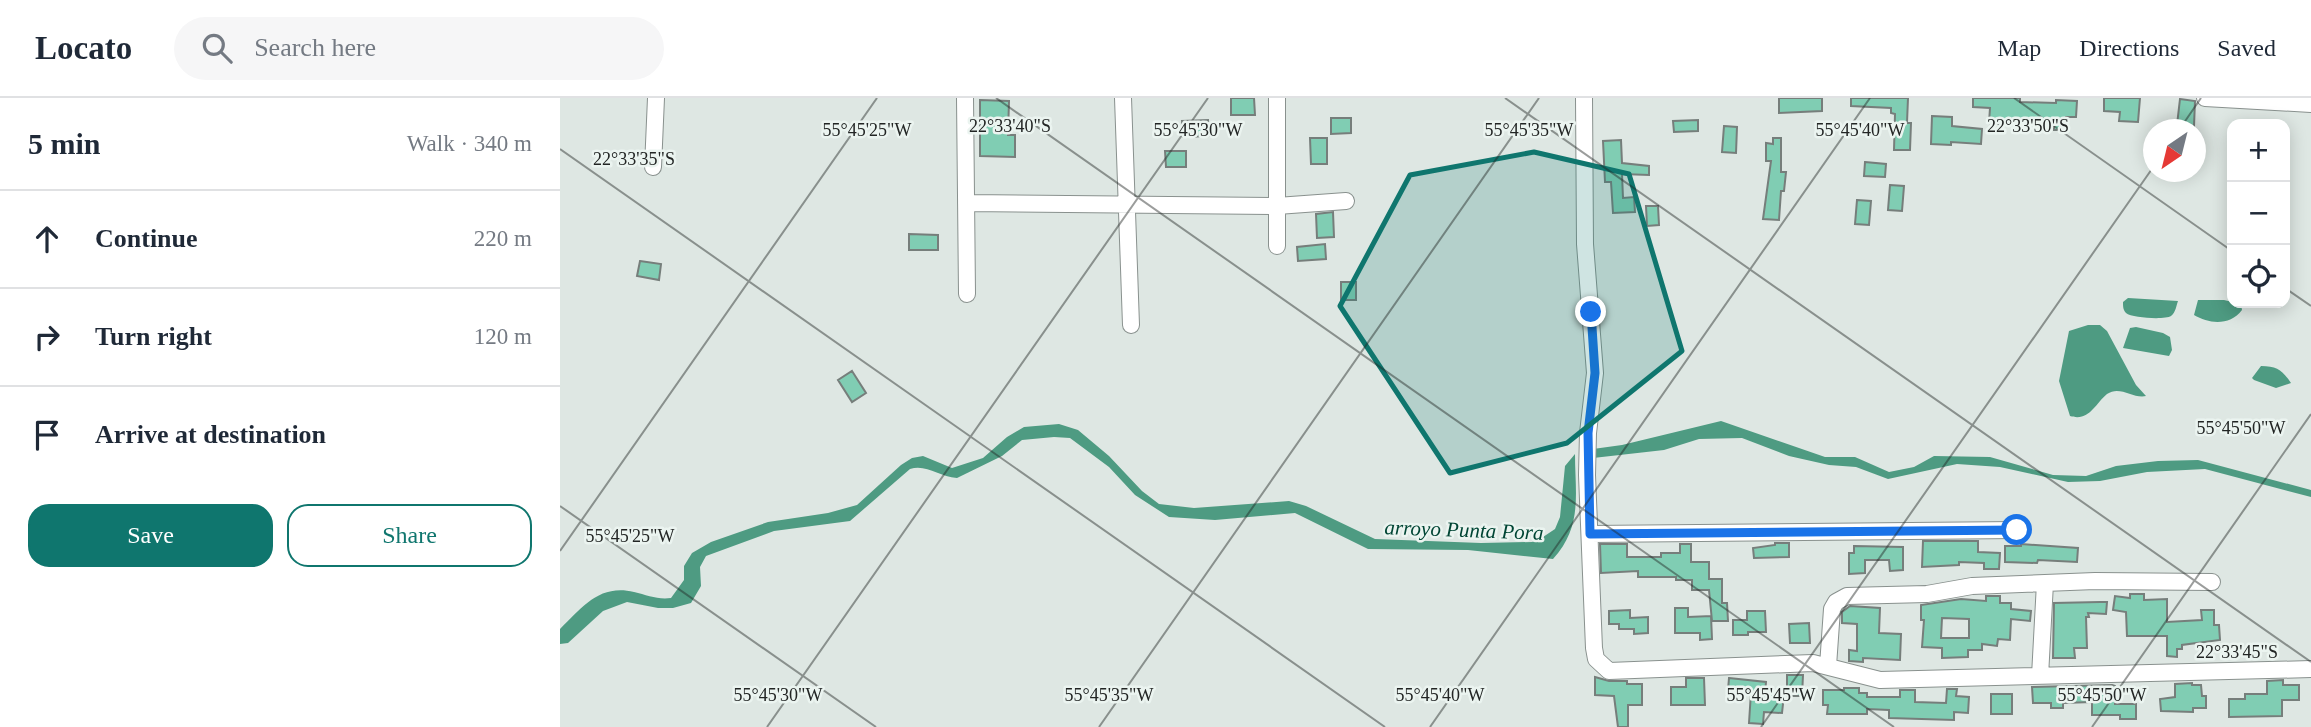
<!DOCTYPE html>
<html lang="en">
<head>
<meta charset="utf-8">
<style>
	body { margin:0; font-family:"Times New Roman",serif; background:#f6f6f7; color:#1f2937 }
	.controls { position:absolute; right:21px; top:21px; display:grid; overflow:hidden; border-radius:14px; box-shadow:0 4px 18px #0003 }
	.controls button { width:63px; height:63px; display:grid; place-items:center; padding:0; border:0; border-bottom:2px solid #e0e1e3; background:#fff; color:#1f2937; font:35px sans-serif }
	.compass { position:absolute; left:1583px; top:21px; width:63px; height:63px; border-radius:50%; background:#fff; box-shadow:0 4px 18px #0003; rotate:215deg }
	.stop { position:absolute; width:21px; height:21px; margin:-16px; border:5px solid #1a73e8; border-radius:50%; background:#fff }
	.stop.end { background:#1a73e8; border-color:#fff; box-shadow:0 2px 7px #0008 }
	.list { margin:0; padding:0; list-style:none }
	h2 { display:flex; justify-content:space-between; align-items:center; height:91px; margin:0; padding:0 28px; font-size:30px }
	h2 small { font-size:23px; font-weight:400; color:#747a83 }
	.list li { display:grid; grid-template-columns:46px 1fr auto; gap:21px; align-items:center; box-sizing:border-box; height:98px; padding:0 28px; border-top:2px solid #e0e1e3 }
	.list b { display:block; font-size:26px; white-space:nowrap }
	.list em { font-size:23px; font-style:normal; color:#747a83 }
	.actions { display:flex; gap:14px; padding:21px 28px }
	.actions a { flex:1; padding:16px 0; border:2px solid #0f766e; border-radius:21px; text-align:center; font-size:24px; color:#0f766e }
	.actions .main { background:#0f766e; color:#fff }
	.icon { flex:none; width:38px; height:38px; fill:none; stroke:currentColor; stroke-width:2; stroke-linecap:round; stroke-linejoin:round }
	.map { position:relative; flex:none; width:1751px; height:629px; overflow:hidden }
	header { display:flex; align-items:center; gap:42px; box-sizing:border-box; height:98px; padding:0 35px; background:#fff; border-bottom:2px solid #e0e1e3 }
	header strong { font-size:33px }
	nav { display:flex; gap:38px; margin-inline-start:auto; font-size:24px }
	.search { width:490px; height:63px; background:#f6f6f7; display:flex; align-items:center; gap:18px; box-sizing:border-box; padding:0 24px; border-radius:38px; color:#747a83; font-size:26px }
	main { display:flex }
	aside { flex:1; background:#fff }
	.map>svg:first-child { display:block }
	.water { fill:#4e9b82 }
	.building { fill:#80cdb3; stroke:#767e7b; stroke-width:2; fill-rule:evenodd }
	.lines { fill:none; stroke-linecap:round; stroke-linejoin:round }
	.minor-casing { stroke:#89918e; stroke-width:18 }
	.minor { stroke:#fff; stroke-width:16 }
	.route { stroke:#1a73e8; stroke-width:9 }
	.marked { fill:#0f766e; fill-opacity:0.2; stroke:#0f766e; stroke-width:5; stroke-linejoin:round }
	.ticks { fill:none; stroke:#222524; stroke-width:2; stroke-opacity:0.45 }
	.labels { text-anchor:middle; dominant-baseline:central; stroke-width:5; stroke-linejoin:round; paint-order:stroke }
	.water-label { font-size:21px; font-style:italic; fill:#004534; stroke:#ebf4f0 }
	.ticks-label { font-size:18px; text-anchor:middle; fill:#222524; stroke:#ebf4f0; stroke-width:5; stroke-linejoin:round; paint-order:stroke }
</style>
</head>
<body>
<header>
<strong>Locato</strong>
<div class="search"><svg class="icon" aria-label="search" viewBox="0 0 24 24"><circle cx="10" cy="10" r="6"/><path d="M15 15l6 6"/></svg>Search here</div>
<nav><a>Map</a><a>Directions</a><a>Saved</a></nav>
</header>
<main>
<aside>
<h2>5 min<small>Walk · 340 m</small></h2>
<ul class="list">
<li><svg class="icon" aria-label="ahead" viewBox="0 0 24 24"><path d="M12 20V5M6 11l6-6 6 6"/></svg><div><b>Continue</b></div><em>220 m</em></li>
<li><svg class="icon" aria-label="right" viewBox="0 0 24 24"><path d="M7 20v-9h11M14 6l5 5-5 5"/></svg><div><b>Turn right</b></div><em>120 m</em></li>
<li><svg class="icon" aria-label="arrive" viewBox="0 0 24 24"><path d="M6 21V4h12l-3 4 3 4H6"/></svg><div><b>Arrive at destination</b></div></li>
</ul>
<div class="actions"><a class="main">Save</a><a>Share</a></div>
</aside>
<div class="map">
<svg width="1751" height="629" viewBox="0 0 1751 629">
	<rect width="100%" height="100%" fill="#dee7e3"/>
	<path class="water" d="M1568,200L1618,203C1616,208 1616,214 1611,218C1605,222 1572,220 1566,215C1563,212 1563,208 1563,204Z
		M1638,202H1664L1681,206L1682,212C1670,228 1649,226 1634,217Z
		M1528,227H1540L1547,233L1576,287L1586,298C1573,301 1560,287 1547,296C1535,306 1529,324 1510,318L1499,283L1509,233Z
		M1576,229L1603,235L1610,239L1612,252L1609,258L1563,250L1570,230Z
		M1701,268C1717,268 1722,272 1731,285L1716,290L1694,282L1692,280Z
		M1161,323L1265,359H1295L1329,374L1354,369L1374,358L1430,359L1493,377L1526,378L1556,368L1598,363L1638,362L1751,392V399L1645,371L1587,374L1540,383L1508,384L1440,369L1397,366L1328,381L1296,369L1269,367L1229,358L1182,340L1139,341L1104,352L1033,360V351L1062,347Z
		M499,326L518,332L549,358L582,393L599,406L634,410L729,403L746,408L815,441L921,445L972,444L980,441L995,431L1000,419L1005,368L1015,356C1015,396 1023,428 993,461L908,452L808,451L735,415L655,422L609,419L575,397L549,369L510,340L494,339L462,342L442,358L397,380C379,379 367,366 350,371L290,423L214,433L146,458L140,469L141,488L131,505L113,510H98L67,504L43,513L8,545L0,546V531C23,509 39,486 74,494C87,497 98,502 111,500L124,482V468L132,455L151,444L208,424L268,415L297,407L341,367L352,360L363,358L392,370L423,360L447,339L464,329Z"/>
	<path class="building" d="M671,0H694L695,17H671Z
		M1219,0H1262V13L1219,15Z
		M1291,0H1348L1347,25H1351L1350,52H1334L1335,16L1331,15V10L1291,8Z
		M1413,0H1460V4L1496,5V2L1517,3L1516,19H1506V32H1494V23L1447,21V27L1429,25L1430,10L1413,9Z
		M1544,0H1580L1578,24L1559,23L1560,14L1544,13Z
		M1620,1L1635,3L1634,28L1617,27Z
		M420,2L449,3L448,37H455V59L420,58Z
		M1372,18L1392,19V28L1422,31L1421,46L1391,44V47L1371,46Z
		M771,20H791V35L771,36Z
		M648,22L649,38L623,39L622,23Z
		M1138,22V33L1114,34L1113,23Z
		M1164,28L1177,29L1176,55L1162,54Z
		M750,40H767V66H751Z
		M1213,40H1221V74H1226L1224,93H1221L1219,122L1203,121L1211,63H1206V45L1213,46Z
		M1061,42L1062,65L1089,68V77L1062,76L1063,100L1074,99L1075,114L1053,115L1051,84H1045L1043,43Z
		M605,53H626V69H606Z
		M1305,64L1326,66L1325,79L1304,78Z
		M1330,87L1344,88L1342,113L1328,112Z
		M1297,102L1311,103L1309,127L1295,126Z
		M1086,108H1098L1099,127L1087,128Z
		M773,114L774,139L757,140L756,116Z
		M349,136L378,137V152H349Z
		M765,146L766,161L738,163L737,149Z
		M80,163L101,166L99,182L77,178Z
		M781,184H796V202H781Z
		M292,273L306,295L292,304L278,282Z
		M1363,443H1418V454L1440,455L1439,471H1424V465L1399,464V467L1362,469Z
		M1215,445H1229V459L1194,460L1193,450L1215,447Z
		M1040,446H1067V459H1101V455H1120V446H1131V464H1149V481H1162V505H1167L1168,523H1152L1149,492H1132V482H1116V479H1078V473L1041,475Z
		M1461,446L1518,450L1517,464L1478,462L1477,465L1445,464V448H1461Z
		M1294,448L1343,449V472L1330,473L1329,462H1305V475L1289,476V455H1294Z
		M1570,496H1584V502L1607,501V524L1642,522L1641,512H1654V527H1659L1660,542L1622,547V551H1617V559L1607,558V538H1567L1566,514L1553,512L1555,498L1570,500Z
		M1426,498H1440V505H1451V511L1471,513L1470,523L1451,521L1450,542L1438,541L1437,548L1422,546V552H1408V559L1382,560V550L1362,549L1364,522H1361V507L1401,501L1426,503ZM1382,520L1409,521V540H1381Z
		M1540,504H1547L1546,516L1528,515L1529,519H1526L1527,550H1514L1515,560H1493L1494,505Z
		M1290,508L1320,510L1319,535L1341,536L1340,562L1303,560V564L1289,563V552L1297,553V526L1282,525V514Z
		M1115,510H1128V519L1151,518L1152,541L1140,542V535H1115Z
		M1070,512V520L1088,519V535L1074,536V531H1059V526H1049V513Z
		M1187,513H1205L1206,534H1188V537H1173V522H1187Z
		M1249,525L1250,545H1230L1229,526Z
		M1227,577H1243L1242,598H1227Z
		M1035,579L1049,583H1067V586H1082V607H1068V629H1058L1054,598L1035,597Z
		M1126,580H1144L1145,607H1111V589H1126Z
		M1169,580L1206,584L1205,596L1224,597L1222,615L1204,614L1203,626L1189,625L1191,594L1168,592Z
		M1723,582V587H1739V602H1722V618L1669,619V601H1685V596H1707V583Z
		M1632,585V587H1641L1642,598H1646V610H1633V614L1601,613L1600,601L1615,599V586Z
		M1552,587L1555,588V606H1576V621H1560V617H1532V604L1503,605V610H1491V605H1473L1472,589Z
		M1284,590H1299V595H1307V599H1340V592H1355V604L1386,605L1387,591H1397L1396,598L1409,599L1408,615L1394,614V622L1329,620V612L1307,611V616H1267L1268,607H1263V592H1284Z
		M1431,596H1452V616H1431Z"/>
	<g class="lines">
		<defs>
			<path id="minor" d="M405,0L407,196
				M563,0L571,227
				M717,0V148
				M1024,0L1025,146L1035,275L1028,335L1027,377L1034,550L1036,561L1049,573L1253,565L1320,582L1751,571
				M1645,0L1751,6
				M93,69L96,0
				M406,105L717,108L786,103
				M1030,436L1457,432
				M1268,568L1272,511L1276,504L1287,498L1367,496L1412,488L1535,483L1652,484
				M1480,578L1485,485"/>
		</defs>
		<use href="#minor" class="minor-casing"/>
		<use href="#minor" class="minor"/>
	</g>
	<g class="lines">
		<path class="route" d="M1031,214L1035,275L1028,335L1030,436L1457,432"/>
	</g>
	<path class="marked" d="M974,54L1069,76L1122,253L1007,345L890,375L780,208L850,77Z"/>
	<path class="ticks" d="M436,0L1334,629M945,0L1751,564M1454,0L1672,153M1619,32L1641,0M0,51L825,629M1725,190L1751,208M0,408L316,629M0,453L317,0M207,629L648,0M539,629L979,0M870,629L1310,0M1201,629L1594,68M1532,629L1751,316"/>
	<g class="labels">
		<g class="water-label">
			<text transform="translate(904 432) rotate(2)">arroyo Punta Pora</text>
		</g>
	</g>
	<g class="ticks-label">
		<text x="1468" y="34">22°33'50"S</text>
		<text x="450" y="34">22°33'40"S</text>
		<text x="307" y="38">55°45'25"W</text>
		<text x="638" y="38">55°45'30"W</text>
		<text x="969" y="38">55°45'35"W</text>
		<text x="1300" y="38">55°45'40"W</text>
		<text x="74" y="67">22°33'35"S</text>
		<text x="1681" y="336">55°45'50"W</text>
		<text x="70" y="444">55°45'25"W</text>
		<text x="1677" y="560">22°33'45"S</text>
		<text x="218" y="603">55°45'30"W</text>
		<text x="549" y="603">55°45'35"W</text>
		<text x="880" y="603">55°45'40"W</text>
		<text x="1211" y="603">55°45'45"W</text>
		<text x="1542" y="603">55°45'50"W</text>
	</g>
</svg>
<div class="controls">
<button>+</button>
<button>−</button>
<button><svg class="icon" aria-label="locate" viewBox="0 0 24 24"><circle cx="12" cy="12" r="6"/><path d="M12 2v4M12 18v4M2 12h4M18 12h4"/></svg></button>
</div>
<svg class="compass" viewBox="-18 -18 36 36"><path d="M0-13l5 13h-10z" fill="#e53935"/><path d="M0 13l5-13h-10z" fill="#747a83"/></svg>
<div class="stop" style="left:1457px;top:432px"></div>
<div class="stop end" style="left:1031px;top:214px"></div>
</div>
</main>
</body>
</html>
